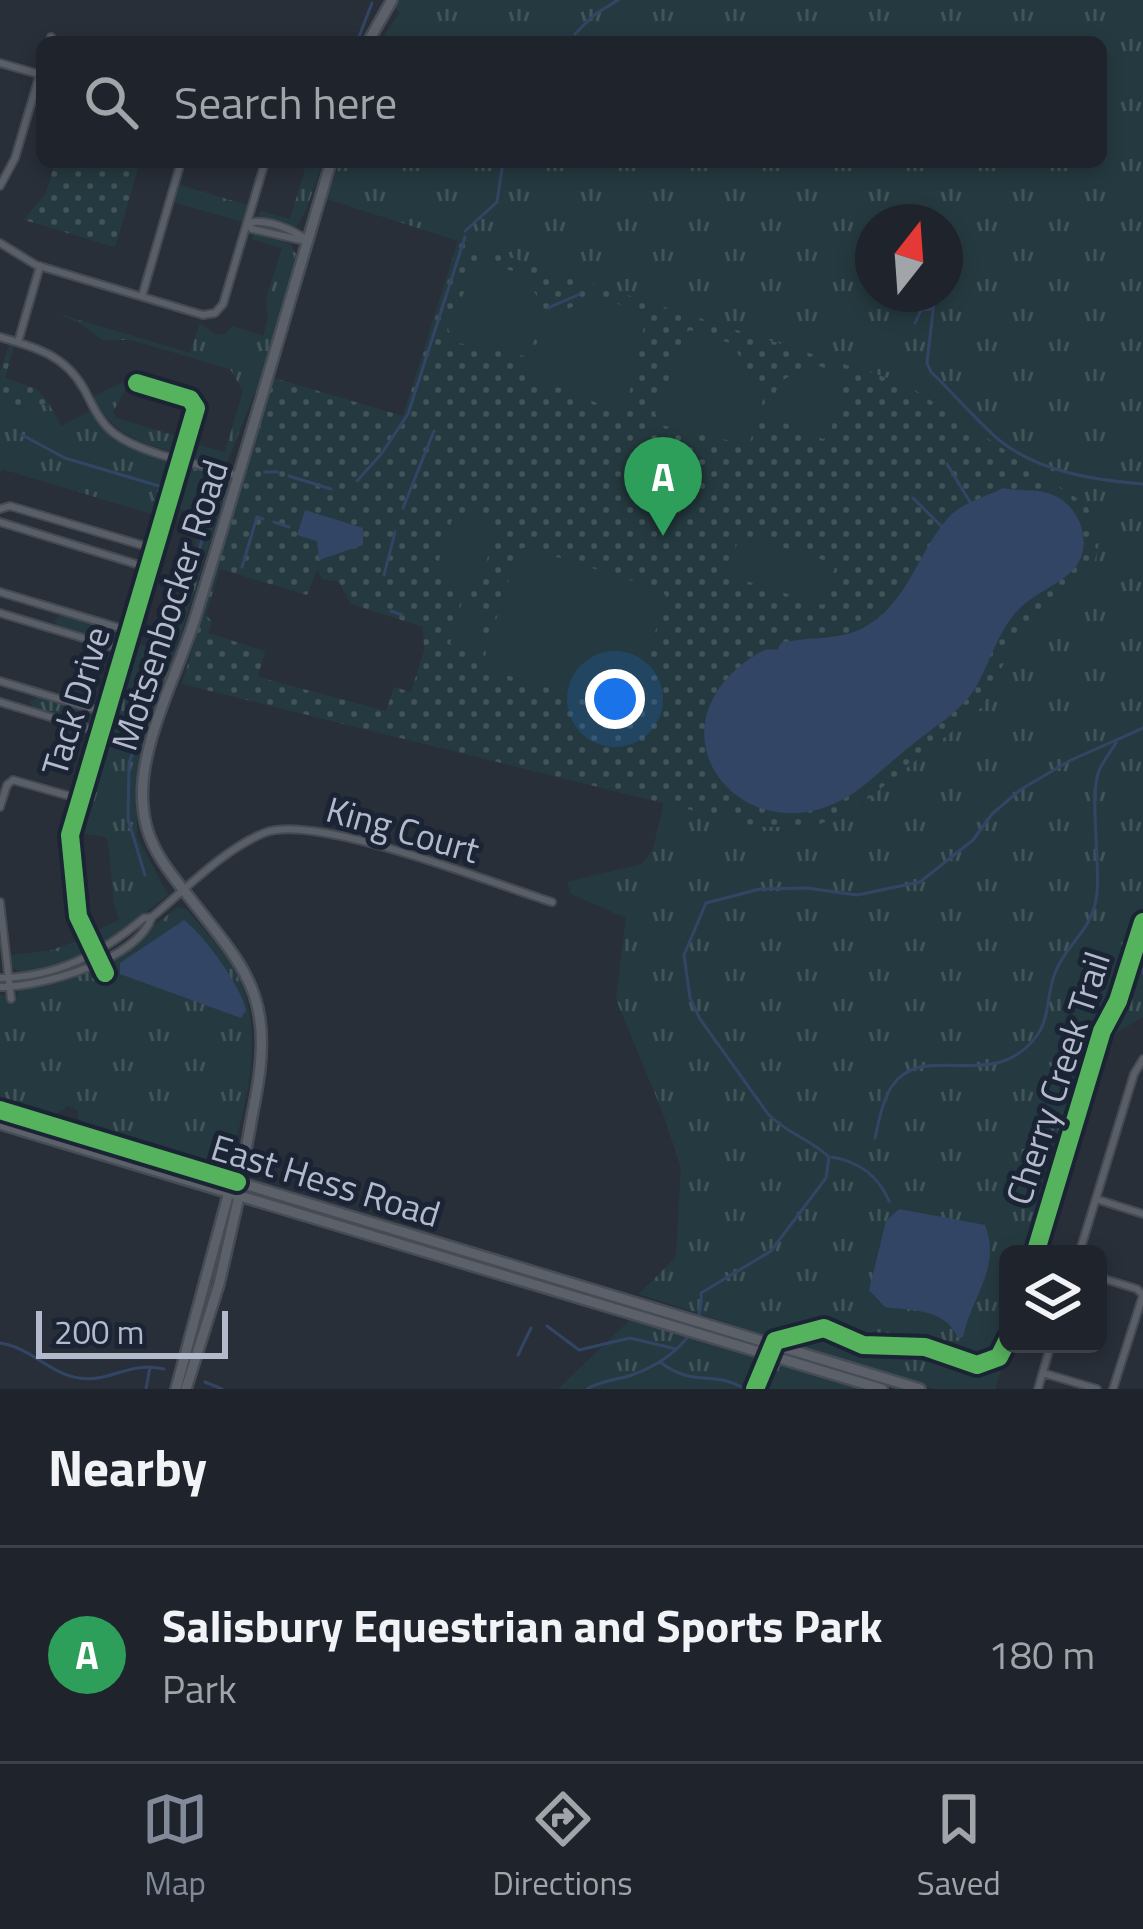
<!DOCTYPE html>
<html lang="en">
<head>
<meta charset="utf-8">
<style>
	body { margin:0; font-family:"Titillium Web",sans-serif; background:#2c2f37; color:#f1f3f6 }
	.controls { position:absolute; right:36px; bottom:36px; display:grid; overflow:hidden; border-radius:18px; box-shadow:0 6px 18px #0003 }
	.controls button { width:108px; height:108px; display:grid; place-items:center; padding:0; border:0; border-bottom:3px solid #3c4047; background:#1f232b; color:#f1f3f6; font:60px sans-serif }
	.compass { position:absolute; left:855px; top:204px; width:108px; height:108px; border-radius:50%; background:#1f232b; box-shadow:0 6px 18px #0003; rotate:17deg }
	.scale { position:absolute; left:36px; bottom:30px; width:192px; box-sizing:border-box; padding-left:12px; border:6px solid #b2bacb; border-top:0; font-size:33px; line-height:42px; white-space:nowrap; color:#b2bacb; -webkit-text-stroke:9px #1b2435; paint-order:stroke }
	.you { position:absolute; left:615px; top:699px; width:42px; height:42px; margin:-30px; border:9px solid #fff; border-radius:50%; background:#1a73e8; box-shadow:0 0 0 18px #1a73e833 }
	.badge { display:grid; place-items:center; width:78px; height:78px; border-radius:50%; background:#828998; color:#fff; font-size:39px; font-weight:700 }
	.pin { position:absolute; translate:-50% -99px; filter:drop-shadow(0 3px 6px #0008) }
	.pin::after { content:''; position:absolute; top:63px; width:42px; height:36px; background:inherit; clip-path:polygon(0 0,100% 0,50% 100%) }
	.list { margin:0; padding:0; list-style:none }
	h2 { display:flex; justify-content:space-between; align-items:center; height:156px; margin:0; padding:0 48px; font-size:51px }
	h2 small { font-size:39px; font-weight:400; color:#a1a4a9 }
	.list li { display:grid; grid-template-columns:78px 1fr auto; gap:36px; align-items:center; box-sizing:border-box; height:216px; padding:0 48px; border-top:3px solid #3c4047 }
	.list b { display:block; font-size:45px; white-space:nowrap }
	.list p { margin:0; font-size:39px; white-space:nowrap; color:#a1a4a9 }
	.list em { font-size:39px; font-style:normal; color:#a1a4a9 }
	.icon { flex:none; width:66px; height:66px; fill:none; stroke:currentColor; stroke-width:2; stroke-linecap:round; stroke-linejoin:round }
	.map { position:relative; flex:none; width:1143px; height:1389px; overflow:hidden }
	.search { position:absolute; background:#1f232b; box-shadow:0 6px 18px #0003; left:36px; right:36px; top:36px; height:132px; display:flex; align-items:center; gap:30px; box-sizing:border-box; padding:0 42px; border-radius:18px; color:#a1a4a9; font-size:45px }
	.sheet { height:372px; background:#1f232b }
	nav { display:flex; justify-content:space-around; align-items:center; box-sizing:border-box; height:168px; border-top:3px solid #3c4047; background:#1f232b; font-size:33px; color:#a1a4a9 }
	nav a { display:grid; justify-items:center; gap:6px }
	nav .on { color:#828998 }
	.map>svg:first-child { display:block }
	.grass { fill:url(#grass-tufts); fill-rule:evenodd }
	.park { fill:url(#park-dots); fill-rule:evenodd }
	.pitch { fill:#253a40 }
	.water { fill:#334564 }
	.lines { fill:none; stroke-linecap:round; stroke-linejoin:round }
	.stream { stroke:#334564; stroke-width:3 }
	.minor-casing { stroke:#454a52; stroke-width:10 }
	.major-casing { stroke:#464c56; stroke-width:14 }
	.minor { stroke:#595e67; stroke-width:6 }
	.major { stroke:#5c6069; stroke-width:9 }
	.cycleway-casing { stroke:#1b2435; stroke-width:26 }
	.cycleway { stroke:#56b35d; stroke-width:18 }
	.labels { text-anchor:middle; dominant-baseline:central; stroke-width:10; stroke-linejoin:round; paint-order:stroke }
	.street-label { font-size:36px; fill:#b2bacb; stroke:#1b2435 }
</style>
</head>
<body>
<div class="map">
<svg width="1143" height="1389" viewBox="0 0 1143 1389">
	<defs>
		<pattern id="grass-tufts" width="24" height="20" patternUnits="userSpaceOnUse" patternTransform="scale(3)"><rect width="24" height="20" fill="#253a40"/><path d="M3 7l-1-3M5 7V3M7 7l1-3M15 17l-1-3M17 17v-4M19 17l1-3" fill="none" stroke="#42545a"/></pattern>
		<pattern id="park-dots" width="8" height="8" patternUnits="userSpaceOnUse" patternTransform="scale(3)"><rect width="8" height="8" fill="#253a40"/><path d="M2 2h.1M6 6h.1" fill="none" stroke="#42545a" stroke-width="1.8" stroke-linecap="round"/></pattern>
	</defs>
	<rect width="100%" height="100%" fill="#292f39"/>
	<path class="grass" d="M388,0H1143V1017L1119,1031L1101,1052L1038,1254H1008L1010,1344L995,1389H933L639,1294L676,1257L681,1167L663,1113L616,999L626,918L571,894L567,882L642,864L653,849L664,802L760,827L853,811L982,707L1015,641L1034,616L1084,580L906,384L327,199L340,162H1101V42H379L400,13ZM873,222H945V294H873Z
		M284,162H323C316,179 306,217 295,228L259,217L260,211L290,219L305,169Z
		M180,185L247,205L242,222L174,202Z
		M254,234L291,244L296,254L259,382L225,467L193,458L188,452L191,443L225,452L243,391L230,369L131,340H102L83,325L59,314L190,353L200,324L216,335L225,334L232,326L263,336L268,319L266,299L282,248L252,239Z
		M125,381L126,388L113,412L116,418L183,438L179,450L173,452C136,441 112,433 93,397Z
		M49,404L61,426L90,411L116,440L173,461L170,466L174,467L151,542L155,515L2,469L0,474V410Z
		M188,465L225,476L229,483L137,771V837L168,895L101,946L89,934L119,920L114,904L108,841L106,837L75,832L131,643L164,650L203,517L172,506L183,470Z
		M61,614L118,630L123,638L114,644L58,627L54,622Z
		M39,696L96,713L99,720L91,726L35,709L30,702Z
		M178,907L187,910C203,929 222,948 234,969C267,1029 248,1100 229,1162L217,1166L86,1127L78,1118V1110L68,1106L53,1116L0,1101V995L18,996L20,990L106,967L112,963L109,961Z
		M82,939L84,954L67,963L20,974L16,968L13,969L10,955L49,951Z
		M631,1319L868,1389H558Z"/>
	<path class="park" d="M55,162H140L115,247L24,220L46,193Z
		M458,241L906,384L1087,505L1099,542L1094,565L1084,580L1034,616L1015,641L982,707L853,811L812,827H760L182,684L274,378L403,416ZM220,569L307,595L317,570L322,579L339,582L351,604L423,627L424,651L411,692L394,687L386,711L258,677L265,651L208,633L212,622L206,615Z
		M9,345L14,346L5,378L37,389L49,404L0,410V373Z"/>
	<path class="pitch" d="M478,260L525,275L544,309L529,357L454,342L448,329Z
		M593,296L647,313L626,408L619,412L528,375L545,321Z
		M689,330L733,344L763,400L749,445L661,425L655,413Z
		M812,364L844,374L830,435L823,439L768,416L779,382Z
		M467,513L489,521C497,539 484,577 470,590L444,584L435,573L453,517Z
		M740,534L836,564L823,605L727,575Z
		M526,547L661,590L666,596L633,706L624,711L490,670L483,662L518,550Z
		M462,602L489,610L477,651L450,644Z"/>
	<path class="water" d="M1003,488C1018,491 1033,489 1047,493C1081,501 1097,550 1070,573C1051,589 1027,597 1012,617C995,639 988,668 974,690C958,714 933,727 912,745C892,760 875,778 855,792C752,863 643,740 745,662C756,654 764,647 777,650L781,643C808,636 839,641 863,628C907,605 917,554 947,519C962,502 984,498 1003,488Z
		M305,510L363,528V545L319,560L317,541L297,535Z
		M184,920C204,935 241,986 246,1010L241,1018L120,974V963Z
		M899,1209L985,1225C1002,1268 971,1297 963,1337L958,1338C945,1308 912,1311 885,1307L869,1290L886,1221Z"/>
	<g class="lines">
		<path class="stream" d="M575,34L594,15L618,0
			M357,42L372,3
			M568,42H569
			M465,231L497,202L503,162
			M935,294L927,363L931,372C954,394 975,419 999,440C1039,472 1094,480 1143,484
			M548,308L580,294
			M915,323L921,310L933,309
			M22,435L65,458L159,486
			M947,464L970,502
			M265,472H278
			M289,476L331,489
			M357,481L382,453L408,414L465,237
			M913,498L942,527
			M403,508L434,431
			M274,522L289,527
			M242,567L257,517L263,519
			M384,575L395,532
			M391,611L402,615
			M145,875L128,819L129,763L171,646L211,509
			M1143,970V973
			M875,1138C879,1121 882,1101 892,1086C924,1039 995,1096 1038,1034C1050,1016 1047,992 1055,973C1068,940 1093,932 1097,893C1100,862 1090,798 1098,774C1101,763 1110,753 1116,743
			M832,1157C859,1162 878,1175 889,1201
			M547,1326L579,1350L630,1338L676,1349
			M0,1343C30,1347 50,1374 79,1378C110,1383 127,1361 164,1369
			M518,1355L531,1328
			M660,1362C696,1389 712,1369 745,1389
			M205,1382L222,1389
			M146,1389L150,1367
			M587,1389C602,1380 617,1380 632,1375C668,1362 704,1334 701,1293L771,1251L826,1178L829,1157C810,1139 786,1133 768,1114L700,1019L690,998L684,955L706,903L760,889L807,888L857,895L920,882L973,840L992,814L1020,790L1069,761L1143,728"/>
		<defs>
			<path id="minor" d="M50,42L51,37
				M0,63L42,75
				M0,186L15,158L42,67
				M247,223C266,218 293,229 308,241
				M247,223L252,229L305,241
				M0,243L36,265L203,315L215,313
				M142,296L181,162
				M215,313L223,304L265,162
				M0,337C35,347 65,355 84,389C93,406 100,423 115,434C145,456 203,464 238,476
				M18,342L40,266
				M0,509L10,506L155,549
				M0,522L149,568
				M0,592L130,631
				M0,613L123,650
				M0,681L106,713
				M0,702L100,732
				M0,807L7,785L13,780L80,799
				M0,902L11,999
				M105,973L78,916L70,835L196,408L190,399L137,383
				M0,978C57,977 101,954 144,918L152,917C186,889 223,850 264,833C314,812 494,884 552,902
				M0,987C42,987 137,960 152,917
				M1096,1199L1143,1214
				M1079,1254L1134,1074L1143,1059
				M1098,1277L1137,1289L1143,1295L1113,1389
				M1043,1373L1097,1389
				M1038,1389L1051,1344"/>
			<path id="major" d="M368,42L392,0
				M0,1110L920,1389
				M0,1124L882,1389
				M176,1389L229,1192C246,1170 248,1133 254,1106C278,988 242,967 175,879C158,857 145,835 143,806C137,746 179,672 196,615C243,464 286,313 331,162
				M186,1389L219,1284L240,1192"/>
		</defs>
		<use href="#minor" class="minor-casing"/>
		<use href="#major" class="major-casing"/>
		<use href="#minor" class="minor"/>
		<use href="#major" class="major"/>
		<defs>
			<path id="cycleway" d="M105,973L78,916L70,835L196,408L190,399L137,383
				M0,1110L237,1182
				M1035,1254L1102,1031L1118,1001L1143,922
				M755,1389L775,1341L824,1328L863,1345L925,1347L977,1365L999,1357L1008,1339"/>
		</defs>
		<use href="#cycleway" class="cycleway-casing"/>
		<use href="#cycleway" class="cycleway"/>
	</g>
	<g class="labels">
		<g class="street-label">
			<text transform="translate(169 605) rotate(-72)">Motsenbocker Road</text>
			<text transform="translate(75 701) rotate(-73)">Tack Drive</text>
			<text transform="translate(403 829) rotate(16)">King Court</text>
			<text transform="translate(1057 1078) rotate(-72)">Cherry Creek Trail</text>
			<text transform="translate(326 1180) rotate(17)">East Hess Road</text>
		</g>
	</g>
</svg>
<div class="controls">
<button><svg class="icon" aria-label="layers" viewBox="0 0 24 24"><path d="M12 4l9 5-9 5-9-5zM3 14l9 5 9-5"/></svg></button>
</div>
<svg class="compass" viewBox="-18 -18 36 36"><path d="M0-13l5 13h-10z" fill="#e53935"/><path d="M0 13l5-13h-10z" fill="#a1a4a9"/></svg>
<div class="scale">200 m</div>
<div class="you"></div>
<div class="pin badge" style="left:663px;top:536px;background:#2e9e5b">A</div>
<div class="search"><svg class="icon" aria-label="search" viewBox="0 0 24 24"><circle cx="10" cy="10" r="6"/><path d="M15 15l6 6"/></svg>Search here</div>
</div>
<section class="sheet">
<h2>Nearby<small></small></h2>
<ul class="list">
<li><span class="badge" style="background:#2e9e5b">A</span><div><b>Salisbury Equestrian and Sports Park</b><p>Park</p></div><em>180 m</em></li>
</ul>
</section>
<nav>
<a class="on"><svg class="icon" aria-label="map" viewBox="0 0 24 24"><path d="M3 6l6-2 6 2 6-2v14l-6 2-6-2-6 2zM9 4v14M15 6v14"/></svg>Map</a>
<a><svg class="icon" aria-label="directions" viewBox="0 0 24 24"><path d="M12 3l9 9-9 9-9-9zM9 14v-3h6M13 9l2 2-2 2"/></svg>Directions</a>
<a><svg class="icon" aria-label="saved" viewBox="0 0 24 24"><path d="M7 4h10v16l-5-4-5 4z"/></svg>Saved</a>
</nav>
</body>
</html>
